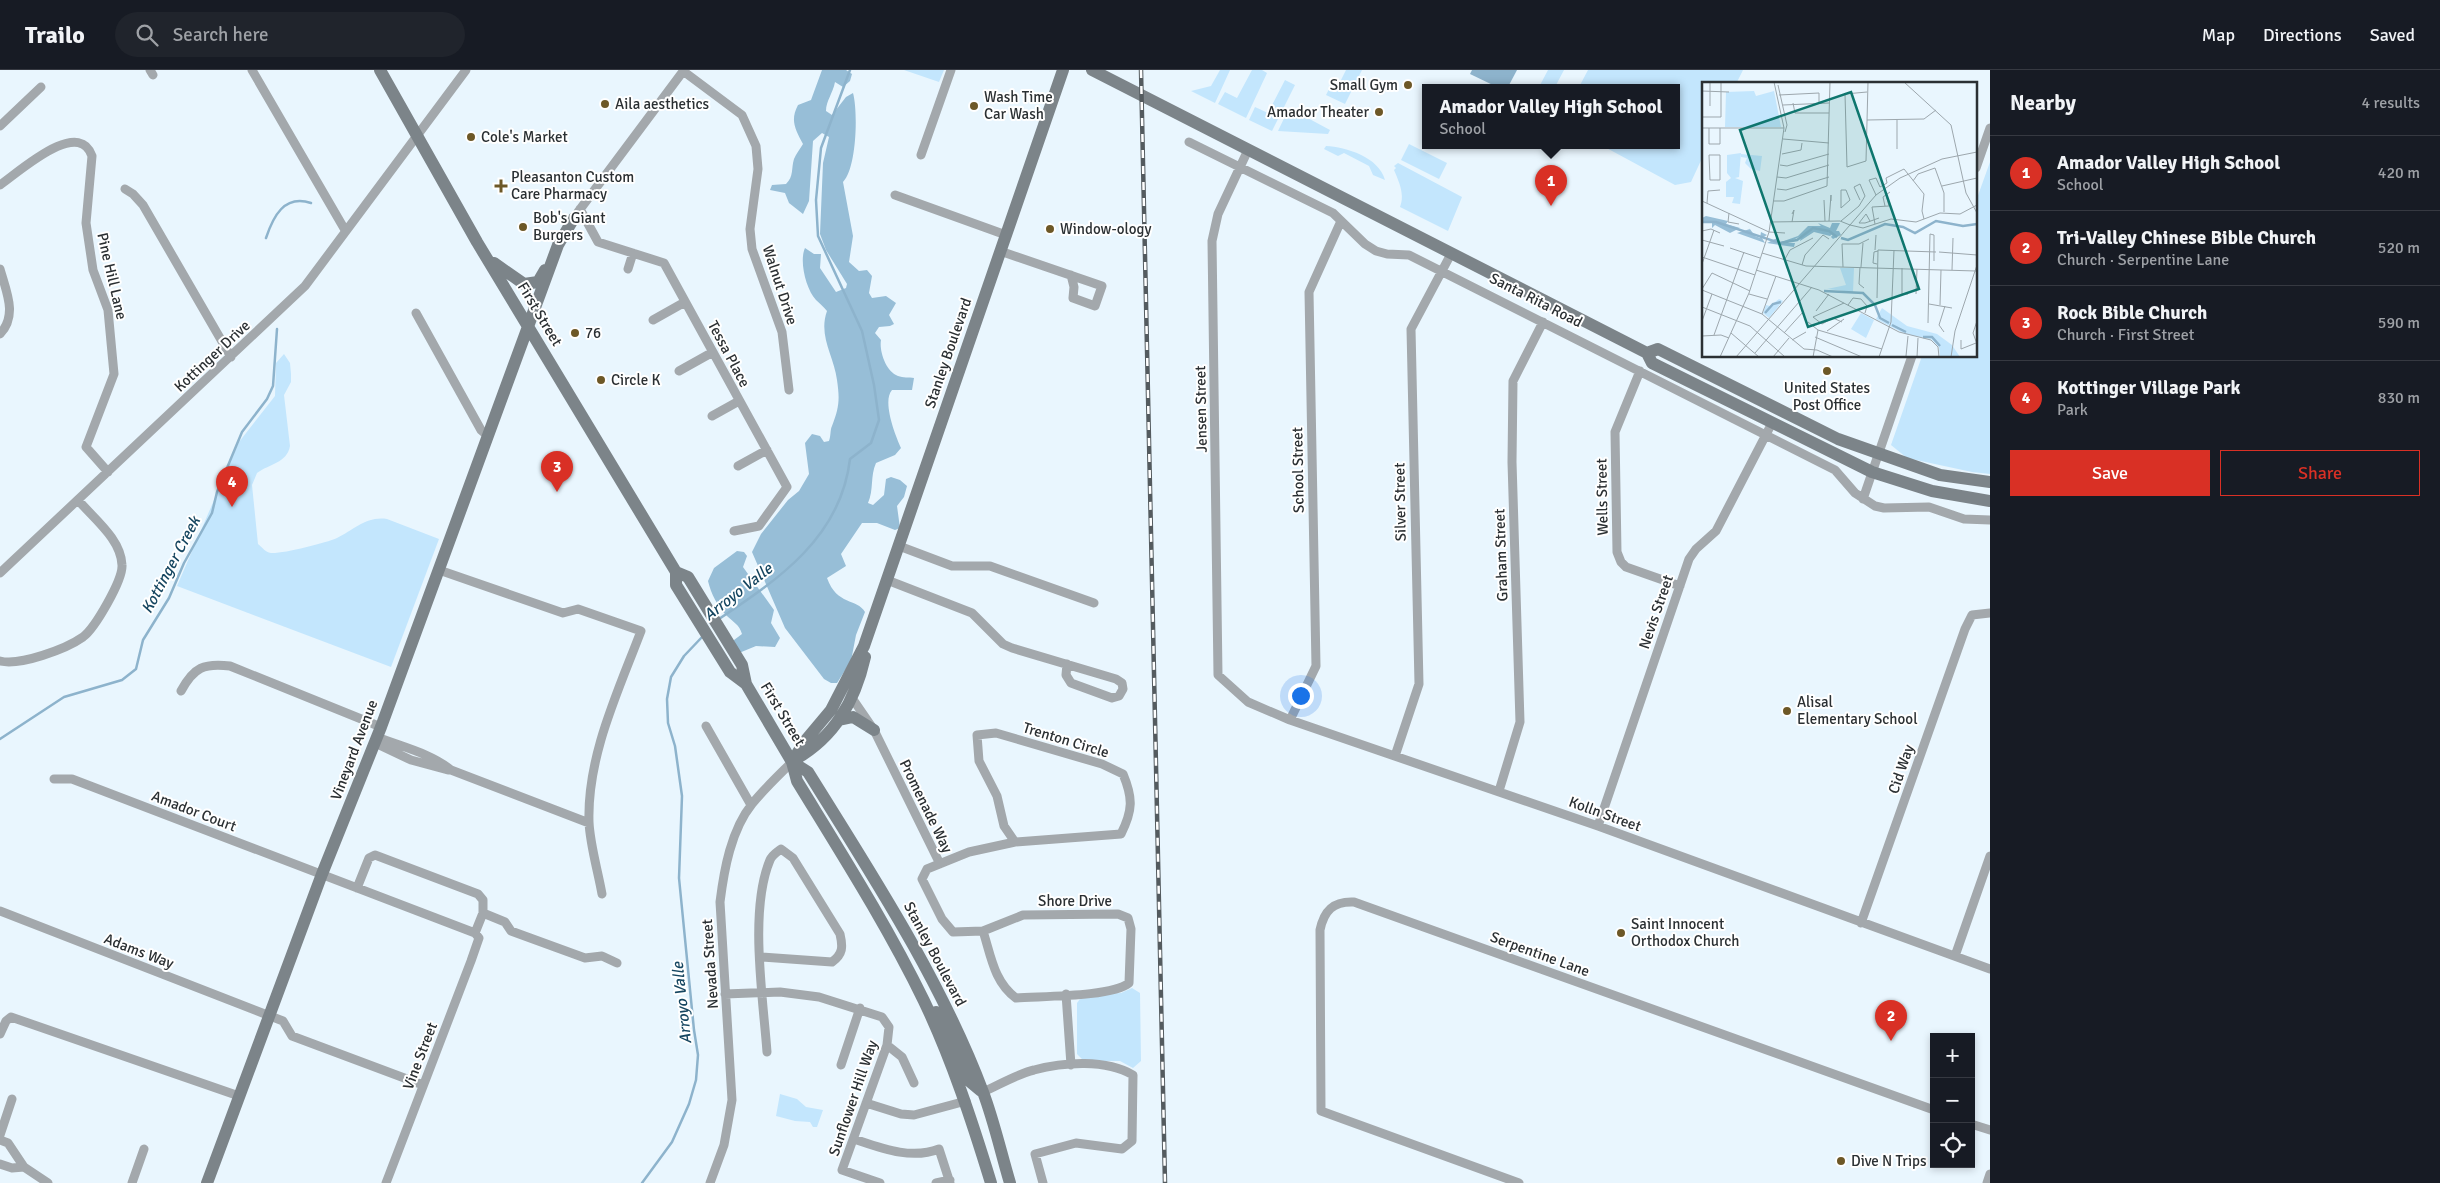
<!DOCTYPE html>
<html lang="en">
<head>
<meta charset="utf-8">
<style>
	body { margin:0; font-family:Signika,sans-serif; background:#20242c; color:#f1f3f6 }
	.controls { position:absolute; right:15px; bottom:15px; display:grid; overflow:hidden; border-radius:0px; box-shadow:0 2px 8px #0003 }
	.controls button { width:45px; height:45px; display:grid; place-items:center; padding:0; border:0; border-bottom:1px solid #363941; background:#171b24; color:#f1f3f6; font:25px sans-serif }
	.you { position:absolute; left:1300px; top:625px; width:18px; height:18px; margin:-12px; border:4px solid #fff; border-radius:50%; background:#1a73e8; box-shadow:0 0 0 8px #1a73e833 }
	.badge { display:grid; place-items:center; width:32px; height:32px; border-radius:50%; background:#d93025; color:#fff; font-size:16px; font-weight:700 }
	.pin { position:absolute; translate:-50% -41px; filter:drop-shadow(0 1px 2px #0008) }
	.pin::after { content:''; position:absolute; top:26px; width:18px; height:15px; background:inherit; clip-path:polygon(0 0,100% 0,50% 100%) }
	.popup { position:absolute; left:1422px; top:14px; width:258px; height:65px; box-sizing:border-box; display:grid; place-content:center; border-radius:0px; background:#171b24; filter:drop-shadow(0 1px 4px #0005); font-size:16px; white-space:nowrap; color:#9ea1a6 }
	.popup b { font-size:19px; color:#f1f3f6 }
	.popup::after { content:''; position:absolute; left:50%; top:100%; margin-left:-10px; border:10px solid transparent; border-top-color:#171b24 }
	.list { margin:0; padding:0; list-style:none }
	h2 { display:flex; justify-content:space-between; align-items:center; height:65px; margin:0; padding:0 20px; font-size:21px }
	h2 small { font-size:16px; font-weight:400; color:#9ea1a6 }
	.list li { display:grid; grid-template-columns:32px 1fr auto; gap:15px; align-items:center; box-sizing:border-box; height:75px; padding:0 20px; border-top:1px solid #363941 }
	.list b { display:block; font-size:19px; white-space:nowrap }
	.list p { margin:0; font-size:16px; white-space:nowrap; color:#9ea1a6 }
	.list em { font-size:16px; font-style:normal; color:#9ea1a6 }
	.actions { display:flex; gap:10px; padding:15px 20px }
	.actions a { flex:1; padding:11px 0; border:1px solid #d93025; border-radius:0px; text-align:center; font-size:18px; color:#d93025 }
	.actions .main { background:#d93025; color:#fff }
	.icon { flex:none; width:28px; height:28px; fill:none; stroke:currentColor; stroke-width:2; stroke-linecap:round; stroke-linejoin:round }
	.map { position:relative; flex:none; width:1990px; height:1113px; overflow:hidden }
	header { display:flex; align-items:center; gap:30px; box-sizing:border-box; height:70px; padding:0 25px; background:#171b24; border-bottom:1px solid #363941 }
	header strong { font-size:24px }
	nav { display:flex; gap:28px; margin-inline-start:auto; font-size:18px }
	.search { width:350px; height:45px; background:#20242c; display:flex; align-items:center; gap:12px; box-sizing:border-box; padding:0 18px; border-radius:28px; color:#9ea1a6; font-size:19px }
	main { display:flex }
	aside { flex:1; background:#171b24 }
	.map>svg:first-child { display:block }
	.green { fill:#c3e6fd }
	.forest { fill:#97bed7 }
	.water { fill:#8db3cc }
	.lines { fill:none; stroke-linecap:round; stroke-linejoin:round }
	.stream { stroke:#8db3cc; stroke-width:2.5 }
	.street { stroke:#a3a8ac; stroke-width:9 }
	.secondary { stroke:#7c8489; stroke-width:12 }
	.rail-casing { stroke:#545b5f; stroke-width:4.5 }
	.rail { stroke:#fff; stroke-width:2.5; stroke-dasharray:8; stroke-linecap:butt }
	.poi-dot { fill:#6d5827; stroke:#fff; stroke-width:2 }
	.labels { text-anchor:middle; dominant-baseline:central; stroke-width:4; stroke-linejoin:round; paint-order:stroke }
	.poi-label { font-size:15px; fill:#2b3033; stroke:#fff; text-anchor:start }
	.street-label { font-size:15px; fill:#2b3033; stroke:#fff }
	.water-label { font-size:16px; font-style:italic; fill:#164660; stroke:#fff }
	.inset-river { fill:none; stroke:#8db3cc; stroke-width:2.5 }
	.inset-road { fill:none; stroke:#9da7ad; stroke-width:1 }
	.view { fill:#0f766e; fill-opacity:0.15; stroke:#0f766e; stroke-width:2.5 }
	.inset-edge { fill:none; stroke:#2b3033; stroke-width:2.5 }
</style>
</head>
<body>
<header>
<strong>Trailo</strong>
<div class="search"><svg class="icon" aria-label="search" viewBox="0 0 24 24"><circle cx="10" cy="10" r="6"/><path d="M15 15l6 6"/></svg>Search here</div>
<nav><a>Map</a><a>Directions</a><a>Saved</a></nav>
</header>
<main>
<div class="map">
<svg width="1990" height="1113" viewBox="0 0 1990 1113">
	<rect width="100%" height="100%" fill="#e9f6fe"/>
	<path class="green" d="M904,0H944L939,12Z
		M1220,0H1230L1215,33L1191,21L1211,16Z
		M1252,0H1262L1267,3L1246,48L1218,34L1225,22L1237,28Z
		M1346,0H1362L1345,34L1326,25L1332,13L1338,16Z
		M1548,0H1564L1555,17H1539Z
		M1588,0H1743L1736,14H1704V84L1691,112L1675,115L1601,75H1676V17H1579Z
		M1285,10L1295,15L1272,61L1249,50L1255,37L1268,43Z
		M1289,38L1330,60L1328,64L1278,61Z
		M1409,74L1447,93L1439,109L1401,90Z
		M1326,76C1346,77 1379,87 1385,110L1373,105L1369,96L1344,83L1338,86L1324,79Z
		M1990,92V404L1972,402L1907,388L1891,375L1922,286H1976V131Z
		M1398,93L1462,127L1448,161L1400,137C1405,124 1399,112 1394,100L1396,98L1394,96Z
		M284,284L290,293L291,304V312L284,325L290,376C287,393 269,394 257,403L252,415L258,474C263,478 265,482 271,483C282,484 326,473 337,468C354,460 366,446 387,449L439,469L391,597L177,516L239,372L275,326L276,293Z
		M1132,918L1140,923L1141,991L1133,998L1120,991H1084L1077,984V933L1083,925L1121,923Z
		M780,1024L797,1029L806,1037L823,1040L817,1057H813L810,1052L795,1051L776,1046Z"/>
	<path class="forest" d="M822,0H846L852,4L850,11L843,17L835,12C833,23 826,31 826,41L832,45L846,27L853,23C858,41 857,98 843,112L853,166L849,192L859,201L867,200L872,206L869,223L872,228L886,226L896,233L889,245L894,254L890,256L879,257L875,263L881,270C879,281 886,302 898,306C903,308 909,307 914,308L912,320H892C882,331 895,365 901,378L895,385L876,393C870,406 874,420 868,433L873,435L884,425L886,409L891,407L900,410L907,416L904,427L897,436L900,458L895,460L877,453H862L841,484L846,496L827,508C837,536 857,528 865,542L856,565L851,591L837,613H831L824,609L785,558L752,482L761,464L788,430L799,421L809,404L805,373L812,364L820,366L824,372L829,371C831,366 830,360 832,356C839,338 840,330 837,310C834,286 818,266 827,241C824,237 820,234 816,230C806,219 799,191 805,178L814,184H821L820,198L836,222L846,218L847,214L826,180L820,164L823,93L829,67L822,63L813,71L809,131L803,144L789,133L785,123L770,120L772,115L786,114C794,106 791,99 794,89C796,84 800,79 803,74C795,59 790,50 798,35L811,30Z
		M737,481L744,482L747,486L743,497L774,540L771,553L780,568L775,577L756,576L739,583L730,573L742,564C739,554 734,553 727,546C718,537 711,524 708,511L714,498Z"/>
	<path class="water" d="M1472,0H1517L1508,17H1497L1470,4Z"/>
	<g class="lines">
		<path class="stream" d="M266,168C273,147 284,124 311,133
			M719,549C779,509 841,467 850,389L871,373L879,350L874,315L862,261L818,166L816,130L821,78L850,0
			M0,669L64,627L122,610L136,599L143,570L169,528L184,493L212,443L217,422L242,362L267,329L273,316L277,259
			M642,1113L672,1072L689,1034L696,1010L698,985L694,960L679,808L682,726L675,676L668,653L667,629L671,607L684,586L703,566"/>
		<path class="street" d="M150,0L153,5
			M252,0L345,160
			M683,1L742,45L756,76L758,99L750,159L752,179L782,262L789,320
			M0,56L41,17
			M1189,72L1333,143L1365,174L1376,181L1387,184L1409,185L1835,400L1855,423L1875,436L1884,438L1929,437L1964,449L1990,450
			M1248,80L1218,144L1212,171L1218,605L1248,632L1290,650L1598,756L1990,899
			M921,85L951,0
			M1976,98L1990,58
			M0,115C19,102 79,47 92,86L86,153L93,200L108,240L114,304L86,377L108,402
			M125,119L133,124L143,135L231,287
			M895,125L1006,165
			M580,139L598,172L664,193L787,417L759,456L734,461
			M578,142L684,0
			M1000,181L1102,216L1095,236L1073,228L1074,217L1071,205
			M0,199C6,221 18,245 0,264
			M628,199L633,183
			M416,243L481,360L488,366
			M653,250L685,232
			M679,301L713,282
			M1640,301L1615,362L1617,482L1621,492L1626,497L1680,516
			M712,346L739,331
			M738,396L767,380
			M1863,429L1912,286
			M899,476L952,496H990L1094,533
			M439,500L563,543L578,539L641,561C618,622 587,686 589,752C590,775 598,801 602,824
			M0,503L305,216L466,0
			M887,510L972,543L1003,574L1012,578L1116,609L1122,613L1123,619L1119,626L1112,628L1071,613L1066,605L1067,594
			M0,591C20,596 66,579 83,567C95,558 123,510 122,495C121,469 94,449 78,430
			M181,621C194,597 204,593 230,596L381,657
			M852,628L874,660L940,794
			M1290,650L1316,596L1309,222L1341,151
			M706,656L751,735
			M996,663L1102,694L1123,704C1133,728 1133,740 1121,764L1015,772L1004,756L997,726L979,691L977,665Z
			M377,667C402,677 430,683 451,700L589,753
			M375,673L411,690L448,700
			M1395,686L1419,614L1411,259L1451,184
			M54,709H72L475,863L479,868L471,891L386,1113
			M1499,721L1520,652L1512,392L1513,311L1543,252
			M1598,756L1689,489L1696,479L1716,461L1772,353
			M357,818L369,788L375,785L478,824L483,830V843L475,863
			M0,841L283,951L292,966L423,1015
			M483,843L505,852L511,861L585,888L602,886L617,893
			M1861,853L1965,559L1972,545L1990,543
			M983,861C991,886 994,912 1016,928C1041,926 1112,927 1129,913L1131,859L1128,848L1118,844L1023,845L983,861L953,862L942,849L922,809L927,799L969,782L1015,772
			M1955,886L1990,786
			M761,887L832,892C843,884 843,877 840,864L793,788L781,779C777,782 772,785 770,790C749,840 763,927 767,982
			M725,924L780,922L819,927L882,947L889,957L887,975L842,1100L880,1113
			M1066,924L1071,995
			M0,964L6,951L11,947L239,1026
			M887,975L902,987L914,1013
			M841,995L860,938
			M983,1022C999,1015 1017,1004 1034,1000C1064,992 1106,989 1133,1005L1132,1071L1122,1079L1076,1073L1035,1084L1043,1113
			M866,1033L901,1044L914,1045L966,1031
			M1971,1054L1990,1060
			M0,1065L12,1029
			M854,1069C881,1078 911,1090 939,1079L950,1113
			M0,1070L8,1073L24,1097L48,1113
			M0,1094L12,1098L24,1097
			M132,1113L144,1079
			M710,1113L724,1075L732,1030L720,832C724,800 731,760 752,734C764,719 779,705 792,692
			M936,1113L950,1110
			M1519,1113L1321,1041L1320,860C1324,841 1333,831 1354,832L1934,1040
			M1987,1113L1990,1104"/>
		<path class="secondary" d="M380,0L477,172L676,502V515L730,602L746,614
			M1092,0L1647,283L1652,293L1872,402L1932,421L1990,431
			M494,193L524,214L538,212L545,200
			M1647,283L1658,279L1838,369L1940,405L1990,412
			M676,502L688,507L742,595L746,614L792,692L797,711C841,783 887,855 924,931C952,990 972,1051 991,1113
			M839,650L853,647L874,660
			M794,690C835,667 855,631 865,587
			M792,692L805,671L831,640L864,576L1063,0
			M792,692L808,702C872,805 940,908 983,1022C994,1051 1001,1083 1010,1113
			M936,942L969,1011L981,1021
			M207,1113L322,804L381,657L558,175L574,148"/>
		<defs>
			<path id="rail" d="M1141,0L1165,1113"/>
		</defs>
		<use href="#rail" class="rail-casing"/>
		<use href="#rail" class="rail"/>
	</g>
	<g class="poi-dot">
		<circle cx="1408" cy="15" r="5"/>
		<circle cx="605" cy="34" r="5"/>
		<circle cx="974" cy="36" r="5"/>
		<circle cx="1379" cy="42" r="5"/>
		<circle cx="471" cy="67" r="5"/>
		<path d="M498.5 108.5h5v5h5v5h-5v5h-5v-5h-5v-5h5z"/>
		<circle cx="523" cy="157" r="5"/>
		<circle cx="1050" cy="159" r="5"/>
		<circle cx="575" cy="263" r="5"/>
		<circle cx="1827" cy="301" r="5"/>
		<circle cx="601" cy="310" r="5"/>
		<circle cx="1787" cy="641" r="5"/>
		<circle cx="1621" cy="863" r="5"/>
		<circle cx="1841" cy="1091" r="5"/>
	</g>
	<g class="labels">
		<g class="poi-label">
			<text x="1398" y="15" text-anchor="end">Small Gym</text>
			<text x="984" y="27">Wash Time<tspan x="984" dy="17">Car Wash</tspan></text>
			<text x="615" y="34">Aila aesthetics</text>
			<text x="1369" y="42" text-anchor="end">Amador Theater</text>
			<text x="481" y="67">Cole's Market</text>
			<text x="511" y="107">Pleasanton Custom<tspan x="511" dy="17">Care Pharmacy</tspan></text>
			<text x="533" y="148">Bob's Giant<tspan x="533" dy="17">Burgers</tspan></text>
			<text x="1060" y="159">Window-ology</text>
			<text x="585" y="263">76</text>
			<text x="611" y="310">Circle K</text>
			<text x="1827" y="318" text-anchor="middle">United States<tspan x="1827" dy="17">Post Office</tspan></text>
			<text x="1797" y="632">Alisal<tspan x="1797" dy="17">Elementary School</tspan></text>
			<text x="1631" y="854">Saint Innocent<tspan x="1631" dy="17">Orthodox Church</tspan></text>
			<text x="1851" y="1091">Dive N Trips</text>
		</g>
		<g class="street-label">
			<text transform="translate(112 206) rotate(77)">Pine Hill Lane</text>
			<text transform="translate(780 215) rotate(72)">Walnut Drive</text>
			<text transform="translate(1536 230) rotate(27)">Santa Rita Road</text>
			<text transform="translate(540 244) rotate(59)">First Street</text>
			<text transform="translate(948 283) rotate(-71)">Stanley Boulevard</text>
			<text transform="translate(729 284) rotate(62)">Tessa Place</text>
			<text transform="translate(212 286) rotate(-43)">Kottinger Drive</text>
			<text transform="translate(1201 339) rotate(-91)">Jensen Street</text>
			<text transform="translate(1298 400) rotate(-91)">School Street</text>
			<text transform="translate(1602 427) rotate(-91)">Wells Street</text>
			<text transform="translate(1400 432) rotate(-91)">Silver Street</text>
			<text transform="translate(1501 485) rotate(-92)">Graham Street</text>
			<text transform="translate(1656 542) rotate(-71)">Nevis Street</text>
			<text transform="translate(783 644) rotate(59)">First Street</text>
			<text transform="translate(1066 670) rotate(17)">Trenton Circle</text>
			<text transform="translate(354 680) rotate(-69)">Vineyard Avenue</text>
			<text transform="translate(1901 699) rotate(-71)">Cid Way</text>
			<text transform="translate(926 736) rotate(64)">Promenade Way</text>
			<text transform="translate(194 741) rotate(21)">Amador Court</text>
			<text transform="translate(1605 744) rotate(20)">Kolln Street</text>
			<text x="1075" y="831">Shore Drive</text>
			<text transform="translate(139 881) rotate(21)">Adams Way</text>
			<text transform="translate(935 884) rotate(62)">Stanley Boulevard</text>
			<text transform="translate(1540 884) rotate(20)">Serpentine Lane</text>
			<text transform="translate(710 894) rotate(-94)">Nevada Street</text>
			<text transform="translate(420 986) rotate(-69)">Vine Street</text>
			<text transform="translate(853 1028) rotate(-71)">Sunflower Hill Way</text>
		</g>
		<g class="water-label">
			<text transform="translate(171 495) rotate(-62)">Kottinger Creek</text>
			<text transform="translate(738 522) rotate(-38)">Arroyo Valle</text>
			<text transform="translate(682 933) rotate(-96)">Arroyo Valle</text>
		</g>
	</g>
	<g transform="translate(1702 12)">
		<rect width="275" height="275" fill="#e9f6fe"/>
		<path d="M52,9L54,14L72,9L79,45H23L24,10ZM39,71L37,95L33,96L41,99L38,122L30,121L32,115H24V100L29,96L25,91V73ZM39,72L60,74L58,89L49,87L43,81L45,76L39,75ZM138,186H152L151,210L125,207L144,203ZM77,217L81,219L67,236L61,231L64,223L68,224ZM180,226L205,244L235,252L250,263L258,275H238L237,265L229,257L203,252L174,237ZM159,231L172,238L164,256L149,247Z" fill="#c3e6fd"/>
		<path d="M4,134L26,139L24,142L38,146L28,151L13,143L10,146V141H0V136ZM116,141L128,146L130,141H138L134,149H137L139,153L131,157L129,155L132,151L128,154L112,150L98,159L99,154L85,161H93L92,165L65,161L75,156V161L81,162L79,160L96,154L106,144H119ZM45,143L53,154L58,156L59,150L65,153L60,156L63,161L35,151L48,147Z" fill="#97bed7"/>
		<path class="inset-river" d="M0,140H14L78,161L95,158L111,146L127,149L135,155M139,156L146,158L183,142L201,145L213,151L234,139L261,144L275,142M122,209L161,211L173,223L178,236L187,241M63,231L71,222L79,220M190,243L204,250M221,255H230L238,264"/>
		<path class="inset-road" d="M202,0L249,43L264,111L275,131M76,3L85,43L83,50M0,9L27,10M165,10L143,12L145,85L164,79L166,0M77,13L117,11V21M91,21L93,31H127M81,23L127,21M8,24V0M0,35H19V0M165,38L222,37L234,28M0,46H82M7,46V62H18V46M81,57L127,61M195,67V38M80,72L99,68L100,61M7,73H18V98H8ZM78,83L85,84L127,72M75,95L84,96L127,83M211,99L216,92L233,86L242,111V130M240,104L275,96M75,107L84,108L127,95M139,108H144L148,118L139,126ZM174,113L167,98L174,96L178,105L185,101L184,96L202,87L222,112L220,129L222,137M122,118L123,139M0,119L67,150M72,119H82L125,104L128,0M5,121L6,109L18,108M183,124L181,115L188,110M27,131L26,140L37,142M90,132L92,128L90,140M127,139L129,113V119M139,139L157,124L163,114L158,102L152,105L158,118M168,139L164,132L157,141H163L166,140L177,136M68,140L138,139L148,143M173,142L170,125L187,124L184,113M148,143L174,113L198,96L240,77L275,70M0,149L9,147L18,151M67,150L82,46L72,0M141,151L148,143L161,146L189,137L214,140L238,131L258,132L275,123M228,152L232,153V179M0,158L22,164M28,166L58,176M173,168L174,153M237,170L275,173M60,171L104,184L274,189M0,175L53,193M83,177L88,168L111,156M0,182L12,148M175,182L171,181L172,170L176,169M100,183L103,173L121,153L127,157M141,185L140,162H157L167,157M158,185L157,202L162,206M159,185L161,161M200,186V212H206M54,188L117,208L197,250L229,258L236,265L237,275M250,188L251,156M0,207L10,191L48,209M0,208L60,232L102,267L115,268L131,275M47,212L65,217M214,212L215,187M175,216L176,168L234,170M227,222L250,226M146,223L151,216L159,217L165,224L163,231M238,223L239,188M0,225L48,244L83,275M114,229L127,212M60,232L74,194M0,239L10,212M275,239L271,251L275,262M106,240L116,248L180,267M140,240L131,236L120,242L111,235L142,221M226,241L228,152M125,249L142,237M242,250L237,243L243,224M29,251L57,275M82,251L101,230M12,253L42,170M0,254L19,253L27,256M113,255L160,275M90,258L104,250M259,258V267L274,261M53,271L110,205M204,274L206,254M18,275L47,211L67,150L83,151M34,275L142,150M71,275L87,256M111,275L116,248M177,275L189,240L192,168M215,275L216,256M249,275L253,249L275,183"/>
		<path class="view" d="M149,10L217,207L106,245L38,48Z"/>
		<rect width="275" height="275" class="inset-edge"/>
	</g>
</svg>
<div class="controls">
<button>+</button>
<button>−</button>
<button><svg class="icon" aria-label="locate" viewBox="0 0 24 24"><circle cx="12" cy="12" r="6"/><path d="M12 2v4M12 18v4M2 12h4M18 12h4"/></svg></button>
</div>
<div class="you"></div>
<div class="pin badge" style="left:1551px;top:136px">1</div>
<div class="popup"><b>Amador Valley High School</b>School</div>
<div class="pin badge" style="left:1891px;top:971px">2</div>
<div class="pin badge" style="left:557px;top:422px">3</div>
<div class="pin badge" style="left:232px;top:437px">4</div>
</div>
<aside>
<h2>Nearby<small>4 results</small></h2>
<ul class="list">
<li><span class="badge">1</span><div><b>Amador Valley High School</b><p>School</p></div><em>420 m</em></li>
<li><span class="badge">2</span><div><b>Tri-Valley Chinese Bible Church</b><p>Church · Serpentine Lane</p></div><em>520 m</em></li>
<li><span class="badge">3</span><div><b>Rock Bible Church</b><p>Church · First Street</p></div><em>590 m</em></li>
<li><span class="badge">4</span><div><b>Kottinger Village Park</b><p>Park</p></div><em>830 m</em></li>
</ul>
<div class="actions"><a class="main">Save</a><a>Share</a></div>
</aside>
</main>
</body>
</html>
